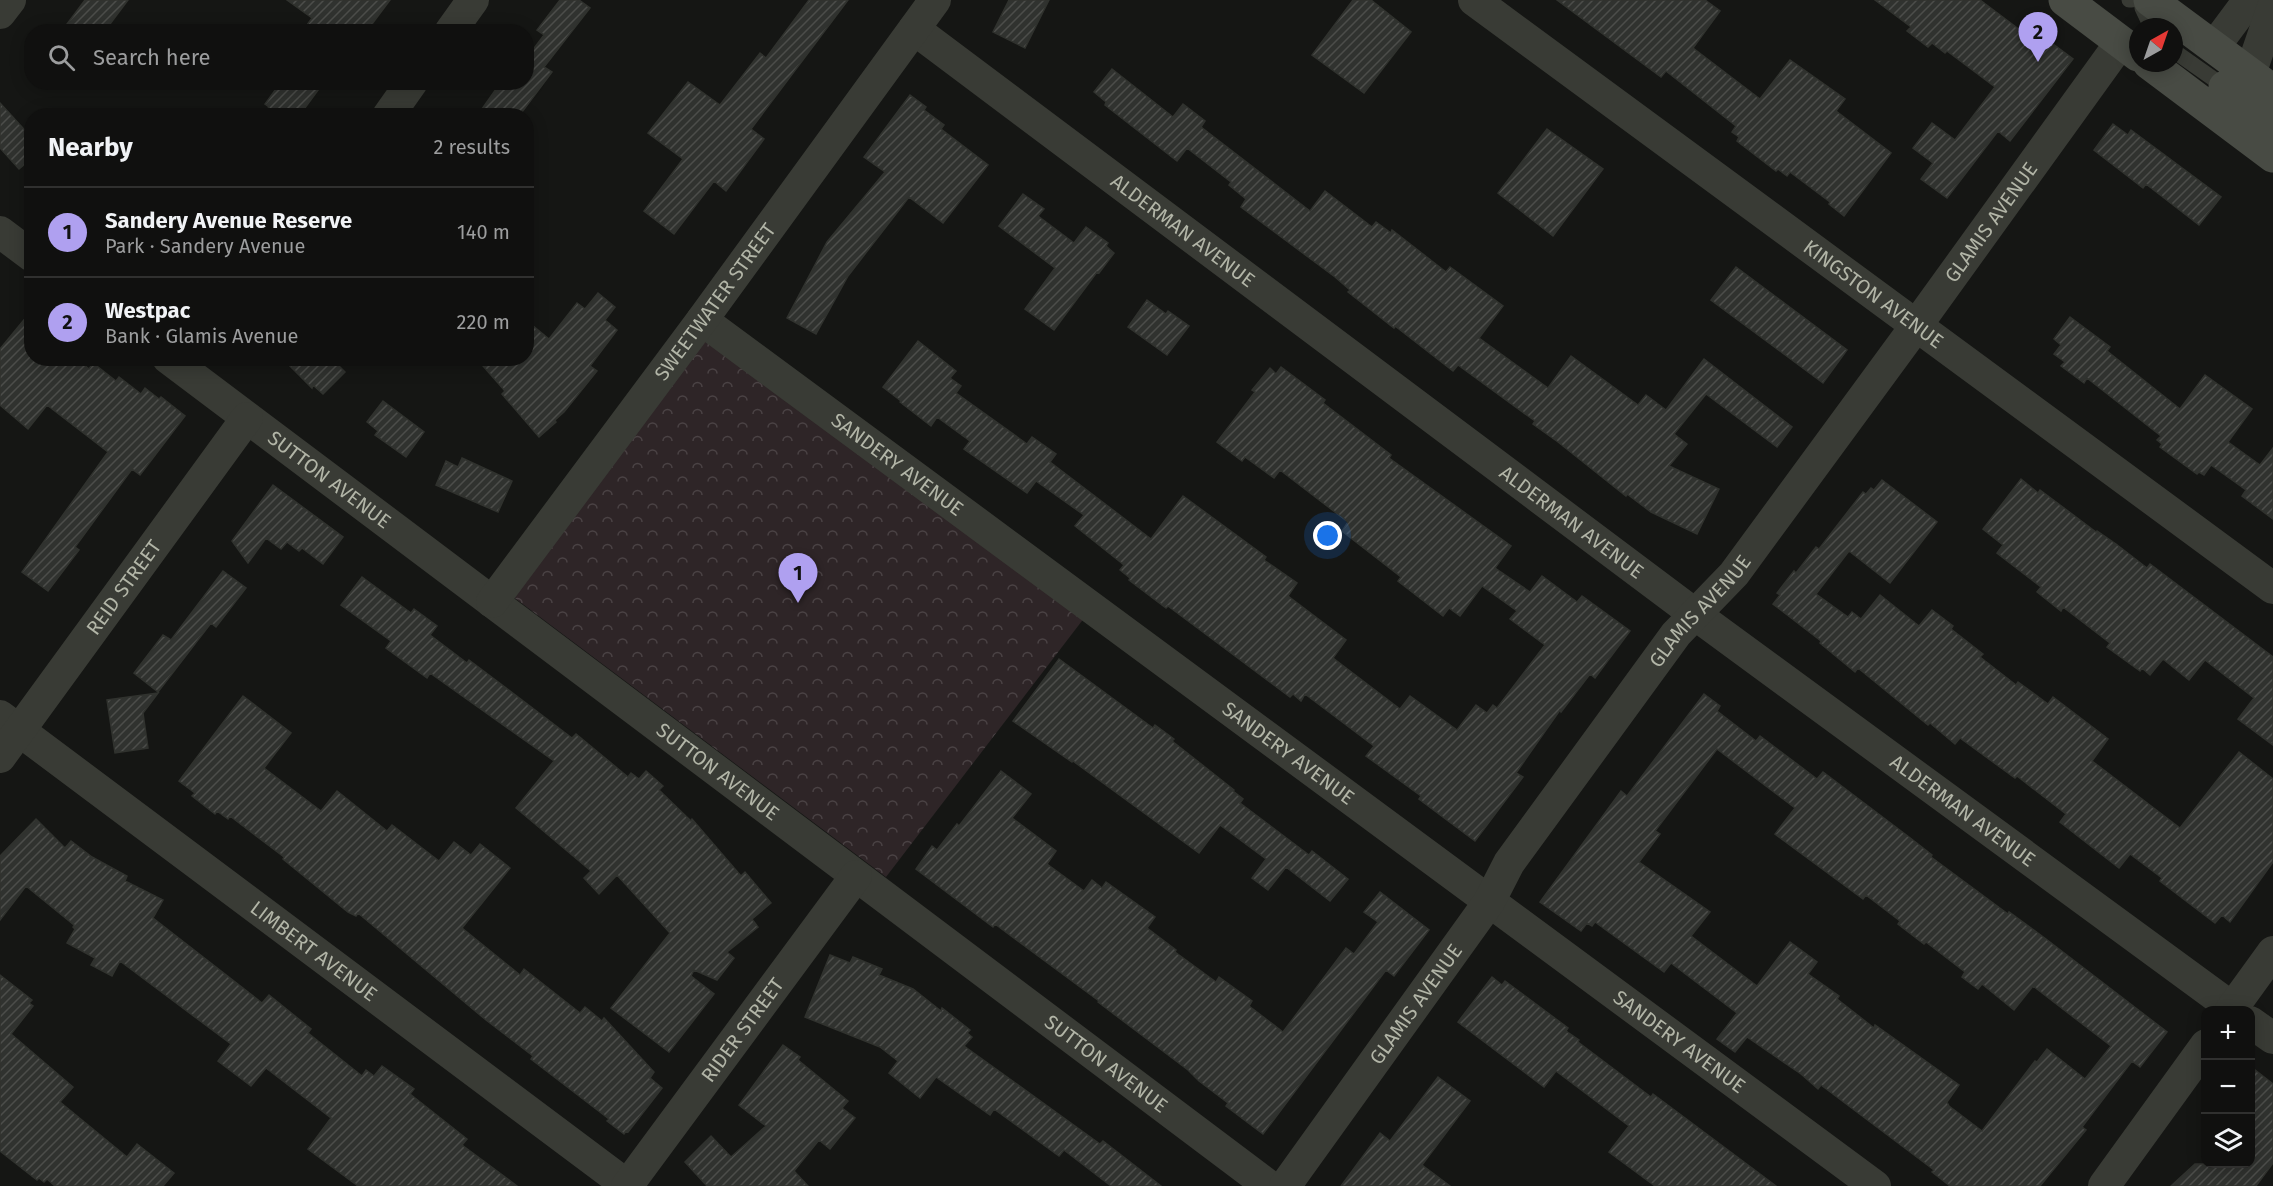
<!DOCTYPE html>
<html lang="en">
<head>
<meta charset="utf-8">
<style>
	body { margin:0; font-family:"Fira Sans",sans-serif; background:#191918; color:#f1f3f6 }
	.controls { position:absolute; right:18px; bottom:18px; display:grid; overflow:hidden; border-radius:12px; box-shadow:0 3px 15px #0003 }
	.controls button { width:54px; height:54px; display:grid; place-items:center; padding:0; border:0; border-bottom:2px solid #30302f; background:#10100f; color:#f1f3f6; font:30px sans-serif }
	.compass { position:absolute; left:2129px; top:18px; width:54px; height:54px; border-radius:50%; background:#10100f; box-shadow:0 3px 15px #0003; rotate:40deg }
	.you { position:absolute; left:1328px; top:536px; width:21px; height:21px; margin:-15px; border:4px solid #fff; border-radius:50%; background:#1a73e8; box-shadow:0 0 0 9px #1a73e833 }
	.badge { display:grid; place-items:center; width:39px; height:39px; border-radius:50%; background:#afa0f0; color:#111; font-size:20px; font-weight:700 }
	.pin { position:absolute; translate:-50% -50px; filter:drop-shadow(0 2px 3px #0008) }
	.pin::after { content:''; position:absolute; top:32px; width:21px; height:18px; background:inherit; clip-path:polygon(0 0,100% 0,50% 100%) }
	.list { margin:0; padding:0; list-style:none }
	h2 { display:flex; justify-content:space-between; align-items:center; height:78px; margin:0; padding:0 24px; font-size:26px }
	h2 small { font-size:20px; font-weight:400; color:#9c9d9e }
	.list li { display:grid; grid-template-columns:39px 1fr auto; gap:18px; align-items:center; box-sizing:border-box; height:90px; padding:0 24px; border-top:2px solid #30302f }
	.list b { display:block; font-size:22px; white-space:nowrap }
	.list p { margin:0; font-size:20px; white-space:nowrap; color:#9c9d9e }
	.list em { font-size:20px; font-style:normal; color:#9c9d9e }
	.icon { flex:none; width:33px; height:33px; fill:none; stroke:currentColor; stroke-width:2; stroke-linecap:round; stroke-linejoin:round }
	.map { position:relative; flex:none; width:2273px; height:1186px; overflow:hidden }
	.search { position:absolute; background:#10100f; box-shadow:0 3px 15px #0003; left:24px; top:24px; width:510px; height:66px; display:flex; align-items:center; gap:15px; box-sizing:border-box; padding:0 21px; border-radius:24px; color:#9c9d9e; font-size:22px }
	.panel { position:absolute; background:#10100f; box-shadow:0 3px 15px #0003; left:24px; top:108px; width:510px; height:258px; border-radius:24px }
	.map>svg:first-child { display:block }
	.park { fill:url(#park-crowns) }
	.building { fill:url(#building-hatch); stroke:#30322e; stroke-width:1.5; fill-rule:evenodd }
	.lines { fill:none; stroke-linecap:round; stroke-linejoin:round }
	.service { stroke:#393b35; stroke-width:15 }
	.minor { stroke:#393b35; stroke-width:32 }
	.secondary { stroke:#484b44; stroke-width:33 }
	.labels { text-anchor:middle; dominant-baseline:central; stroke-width:4.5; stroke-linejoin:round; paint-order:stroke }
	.street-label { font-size:20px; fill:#b2b5a7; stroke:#10110f }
</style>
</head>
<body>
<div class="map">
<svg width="2273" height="1186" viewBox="0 0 2273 1186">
	<defs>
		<pattern id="park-crowns" width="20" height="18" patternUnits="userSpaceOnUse" patternTransform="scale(1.5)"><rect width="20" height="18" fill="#2e2527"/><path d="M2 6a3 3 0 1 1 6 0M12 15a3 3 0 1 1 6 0" fill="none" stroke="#4a4244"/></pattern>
		<pattern id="building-hatch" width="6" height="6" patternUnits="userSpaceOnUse" patternTransform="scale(1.5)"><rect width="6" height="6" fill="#30322f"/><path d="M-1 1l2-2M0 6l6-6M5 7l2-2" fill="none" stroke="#4c4d4a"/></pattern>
	</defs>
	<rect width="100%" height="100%" fill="#151614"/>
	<path class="park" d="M703,328L1088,613L886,877L508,593Z"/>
	<path class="building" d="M85,0H128L104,32H61Z
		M287,0H390L366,32H302L312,18Z
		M560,0H579L590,8L544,67L552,72L519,116H477L501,82H526V54L529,55L544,35L537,30Z
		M809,0H848L751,129L764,139L726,191L714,181L674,234L644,211L683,159L648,133L688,82L720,105L760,53L766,58Z
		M1009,0H1049L1025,48L993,32Z
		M1353,0H1371L1411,32L1364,93L1312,55Z
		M1557,0H1705L1720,11L1693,48L1760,99L1790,60L1845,99L1836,111L1891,153L1844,216L1829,204L1830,202L1790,172L1787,176L1778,169L1776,171L1737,141L1739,137L1732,132L1736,126L1666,71L1661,77Z
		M1875,0H1980L2032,39L2037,32L2073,59L2010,141L1998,131L1947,198L1921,179L1933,163L1913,148L1932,123L1955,140L1995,87L1947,51L1945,53L1932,43L1928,47L1907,31L1911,27Z
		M1112,69L1173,117L1183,104L1205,121L1201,127L1310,211L1325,191L1372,227L1376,222L1391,233L1392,230L1446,272L1450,267L1503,306L1479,338L1548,388L1571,356L1638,405L1646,395L1666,410L1704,359L1792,427L1777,447L1706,394L1674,434L1687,444L1669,466L1719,489L1697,534L1651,512L1627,494L1626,496L1558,442L1533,424L1535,421L1528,416L1458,365L1453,371L1395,326L1394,328L1376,314L1348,292L1350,290L1335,277L1241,207L1246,199L1229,185L1231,182L1187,148L1177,161L1105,105L1106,102L1094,92Z
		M281,82H324L299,116H262L269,107L265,104Z
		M910,95L926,107L924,110L944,125L941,129L988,165L943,223L909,197L848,276L816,334L787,318L827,242L885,172L864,157Z
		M0,103L32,138V158L19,169L0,148Z
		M2113,124L2128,135L2131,130L2221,197L2199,225L2146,184L2143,188L2094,150Z
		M1547,129L1603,169L1553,236L1498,193Z
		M1023,194L1044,209L1038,216L1074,243L1086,227L1108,243L1106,246L1114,253L1099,273L1097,272L1054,330L1025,309L1055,268L999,226Z
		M1736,267L1847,350L1823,383L1711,300Z
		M598,293L615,307L605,320L617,330L590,366L597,371L564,412L555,420L556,422L539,437L502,394L505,391L476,358H526V320L549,339L577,303L585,309Z
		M1147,300L1166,314L1168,311L1189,326L1167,355L1128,327Z
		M32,310V358H76L89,369L93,363L116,381L119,377L141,394L145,388L159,399L161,397L185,416L140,475L132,469L75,547L79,550L48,591L22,572L108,452L47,405L28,429L0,405V349Z
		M2070,317L2110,347L2107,351L2180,409L2205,375L2252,409L2228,442L2260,465L2273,448V519L2242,496L2246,490L2211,465L2204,475L2199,472L2197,474L2160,447L2162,444L2157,440L2161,436L2087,378L2084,383L2061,366L2065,362L2054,354L2061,345L2054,339Z
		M918,341L956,371L950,378L961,386L956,393L1027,444L1032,437L1056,454L1050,462L1151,539L1183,496L1266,557L1264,560L1297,583L1288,596L1346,640L1333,658L1400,709L1410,696L1457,730L1476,705L1487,713L1493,705L1497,708L1545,645L1510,619L1517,611L1482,586L1460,616L1449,608L1443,616L1398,581L1401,577L1342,531L1348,522L1280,470L1274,478L1245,457L1242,461L1217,442L1255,392L1252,390L1270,368L1276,374L1281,367L1325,400L1323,403L1391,455L1389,458L1511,546L1495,568L1530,592L1542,576L1577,602L1582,596L1630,631L1595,678L1590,674L1561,712L1560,710L1516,773L1523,777L1475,841L1419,799L1421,796L1366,756L1374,746L1305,694L1301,701L1293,694L1290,697L1168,606L1166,608L1129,580L1130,578L1120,570L1124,565L1075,526L1084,515L1036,481L1027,493L964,449L970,441L937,417L931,426L900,402L901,401L883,387Z
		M282,358H331L345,372L323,394L313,385L312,388Z
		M383,401L424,432L406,457L375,435L378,431L367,422Z
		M462,458L512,481L498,512L436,485L446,461L458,467Z
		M2021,479L2038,493L2040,490L2096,532L2097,531L2116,544L2147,568L2150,564L2273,657V745L2238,719L2254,698L2205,660L2189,680L2163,659L2150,675L2142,668L2140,671L2107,647L2110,643L2063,607L2061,611L2037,592L2041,587L1997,553L2003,545L1983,529Z
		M1882,480L1937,522L1890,583L1849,551L1816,594L1848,617L1852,612L1861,619L1880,595L1919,626L1932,610L1953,626L1951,629L1983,654L1980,657L2016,685L2018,682L2048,704L2053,697L2108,739L2092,761L2180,828L2239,752L2273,779V862L2230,922L2222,915L2215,923L2160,881L2162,878L2130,854L2119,868L2060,822L2066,814L2017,776L2015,778L1960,738L1955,744L1930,723L1928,725L1858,668L1855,672L1820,643L1821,641L1773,604L1780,595L1777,593L1794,571L1796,573L1816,547L1819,549L1863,492L1866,494L1871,488L1874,490Z
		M273,485L343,537L323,564L302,548L299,551L287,542L281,549L266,538L248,563L232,541Z
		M223,571L246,588L216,627L211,623L158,692L134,673L163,635L171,640Z
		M362,577L411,613L414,609L437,626L430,635L467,663L469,660L572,738L576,734L628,777L631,773L639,779L646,771L663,786L659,790L691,821L692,819L741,876L745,872L771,903L752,919L758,927L727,952L734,958L717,980L694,970L691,976L714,994L669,1052L611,1008L670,933L617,875L599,894L584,878L591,871L516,808L554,761L430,673L427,678L386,648L391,641L341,605Z
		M1059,659L1153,728L1155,725L1174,739L1172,741L1234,790L1233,791L1243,799L1240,803L1309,855L1312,851L1348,879L1330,901L1286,867L1268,890L1252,878L1266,859L1220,825L1199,853L1073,761L1072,762L1013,721Z
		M158,693L143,713L148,748L115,753L107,700Z
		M1704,694L1720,706L1717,711L1756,741L1760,736L1817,779L1823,772L1909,837L1932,855L1931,857L2008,914L2009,912L2046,939L2167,1032L2140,1067L2132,1061L2082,1127L2086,1130L2040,1186H1950L1932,1172L1934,1170L1821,1085L1818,1089L1801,1074L1747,1037L1735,1052L1717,1039L1737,1013L1671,963L1664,972L1595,922L1592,926L1587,923L1581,931L1540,902L1621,791L1627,796ZM1717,749L1795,808L1775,834L1863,899L1866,895L1900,921L1898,924L1924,944L1926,942L1965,972L1962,977L1978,989L1982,984L2014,1010L2033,986L2111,1046L2085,1079L2047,1049L2037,1062L2035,1061L1982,1131L1949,1106L1947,1102L1959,1085L1875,1025L1874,1028L1837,999L1839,996L1808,974L1817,962L1790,942L1757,986L1691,936L1710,912L1639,862L1660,834L1655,831Z
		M243,696L291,733L264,768L321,811L337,791L387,831L392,825L439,861L454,842L471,855L480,844L510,868L462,928L520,975L524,969L580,1013L585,1007L602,1021L604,1018L654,1072L650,1078L662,1088L628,1132L626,1131L624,1134L607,1121L609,1119L531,1059L533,1056L486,1020L358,913L356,916L348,912L283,859L284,857L230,816L228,819L217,811L215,814L192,796L195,793L179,781Z
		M1001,771L1031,794L1012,818L1056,851L1047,864L1084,891L1092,880L1102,888L1106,882L1155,917L1147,928L1176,950L1175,952L1216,982L1219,977L1252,1001L1249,1006L1283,1032L1346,948L1354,954L1378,922L1364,912L1380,892L1429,930L1394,976L1386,970L1263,1134L1226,1106L1228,1103L1199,1081L1188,1070L1098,1002L1099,1001L995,924L993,927L916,869L932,846L937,850L957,824L959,826Z
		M36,819L65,848L71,841L92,857L127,876L125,881L163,900L153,918L262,1003L269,995L311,1029L308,1033L362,1076L366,1070L374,1076L382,1066L414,1089L410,1094L467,1139L462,1145L517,1186H358L308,1149L331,1118L266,1068L251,1086L218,1061L231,1044L120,961L112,976L91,965L95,958L67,943L75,929L73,927L74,925L26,886L0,920V856Z
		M830,955L850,963L853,957L882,969L879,975L913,989L941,1011L942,1008L970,1030L967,1033L972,1037L964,1046L1100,1144L1103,1141L1161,1186H1111L1064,1150L1059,1156L994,1109L990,1115L936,1077L920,1098L889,1073L898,1061L880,1047L805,1017Z
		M0,975L32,1000L29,1003L33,1006L11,1034L73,1087L60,1102L127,1157L137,1144L174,1173L163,1186H55L47,1179L44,1182L39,1178L37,1180L0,1151Z
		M1492,977L1502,985L1505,981L1568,1028L1566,1031L1579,1040L1578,1042L1651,1097L1653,1094L1776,1186H1655L1609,1152L1629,1126L1556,1071L1544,1087L1458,1022Z
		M783,1045L800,1057L798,1060L848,1101L842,1108L855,1118L830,1149L819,1140L794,1171L808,1186H707L685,1162L711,1136L731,1157L766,1126L739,1105Z
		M2250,1066L2273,1084V1163L2256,1186H2171L2195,1164H2250Z
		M1438,1077L1470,1101L1422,1165L1450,1186H1341L1380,1133L1390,1141Z"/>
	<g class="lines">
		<path class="service" d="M2129,0H2132
			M2143,0L2142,8L2151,27
			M2174,51L2225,87"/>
		<g class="minor">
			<path id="s1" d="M1474,0L2273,588"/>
			<path d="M0,13L10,0"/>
			<path id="s2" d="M914,29L1696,615L2235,1010"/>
			<path d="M450,32L473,0"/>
			<path d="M2214,47L2249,0"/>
			<path d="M2250,74L2273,7"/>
			<path d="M388,116L412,82"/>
			<path d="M0,232L32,256"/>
			<path id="s3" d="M702,320L1875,1186"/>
			<path id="s4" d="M168,358L1269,1186"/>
			<path id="s5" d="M492,602L702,320L935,0"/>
			<path id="s6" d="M0,716L628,1186"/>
			<path id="s7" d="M0,757L247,418"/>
			<path d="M2231,1010L2273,952"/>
			<path d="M2250,1022L2273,1038"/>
			<path id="s8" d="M627,1186L856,876"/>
			<path id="s9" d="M1285,1186L1489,902L1509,863L1676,634L1734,574L1916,326L2121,42"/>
			<path d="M2104,1186L2206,1045"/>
		</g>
		<path class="secondary" d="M2065,0L2138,55
			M2150,0L2273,91
			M2149,63L2273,156
			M2225,87L2273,124"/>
	</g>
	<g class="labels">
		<g class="street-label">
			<text stroke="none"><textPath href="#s9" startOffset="1196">GLAMIS AVENUE</textPath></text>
			<text stroke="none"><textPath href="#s2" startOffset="336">ALDERMAN AVENUE</textPath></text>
			<text stroke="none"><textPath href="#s1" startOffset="496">KINGSTON AVENUE</textPath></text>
			<text stroke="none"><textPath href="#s5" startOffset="374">SWEETWATER STREET</textPath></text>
			<text stroke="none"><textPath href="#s3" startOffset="243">SANDERY AVENUE</textPath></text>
			<text stroke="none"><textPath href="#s4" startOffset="202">SUTTON AVENUE</textPath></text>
			<text stroke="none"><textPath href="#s2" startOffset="822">ALDERMAN AVENUE</textPath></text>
			<text stroke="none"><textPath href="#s7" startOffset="210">REID STREET</textPath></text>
			<text stroke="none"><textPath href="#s9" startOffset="710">GLAMIS AVENUE</textPath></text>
			<text stroke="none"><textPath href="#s3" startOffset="729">SANDERY AVENUE</textPath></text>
			<text stroke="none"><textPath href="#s4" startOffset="688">SUTTON AVENUE</textPath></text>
			<text stroke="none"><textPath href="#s2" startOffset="1308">ALDERMAN AVENUE</textPath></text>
			<text stroke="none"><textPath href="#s6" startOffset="392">LIMBERT AVENUE</textPath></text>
			<text stroke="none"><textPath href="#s9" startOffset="224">GLAMIS AVENUE</textPath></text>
			<text stroke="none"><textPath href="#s8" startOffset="194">RIDER STREET</textPath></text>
			<text stroke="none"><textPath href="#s3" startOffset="1215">SANDERY AVENUE</textPath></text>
			<text stroke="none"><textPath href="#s4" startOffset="1174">SUTTON AVENUE</textPath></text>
		</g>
	</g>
</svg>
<div class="controls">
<button>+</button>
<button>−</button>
<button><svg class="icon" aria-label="layers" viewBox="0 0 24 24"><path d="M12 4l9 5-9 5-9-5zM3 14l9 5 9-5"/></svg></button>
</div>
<svg class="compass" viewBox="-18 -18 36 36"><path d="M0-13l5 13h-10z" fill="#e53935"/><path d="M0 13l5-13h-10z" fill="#9c9d9e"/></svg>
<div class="you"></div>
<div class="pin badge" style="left:798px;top:603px">1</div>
<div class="pin badge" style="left:2038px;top:62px">2</div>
<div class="search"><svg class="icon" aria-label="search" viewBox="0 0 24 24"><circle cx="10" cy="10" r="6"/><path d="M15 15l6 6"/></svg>Search here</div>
<section class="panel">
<h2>Nearby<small>2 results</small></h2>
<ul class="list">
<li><span class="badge">1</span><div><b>Sandery Avenue Reserve</b><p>Park · Sandery Avenue</p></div><em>140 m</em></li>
<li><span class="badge">2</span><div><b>Westpac</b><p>Bank · Glamis Avenue</p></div><em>220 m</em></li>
</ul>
</section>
</div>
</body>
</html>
